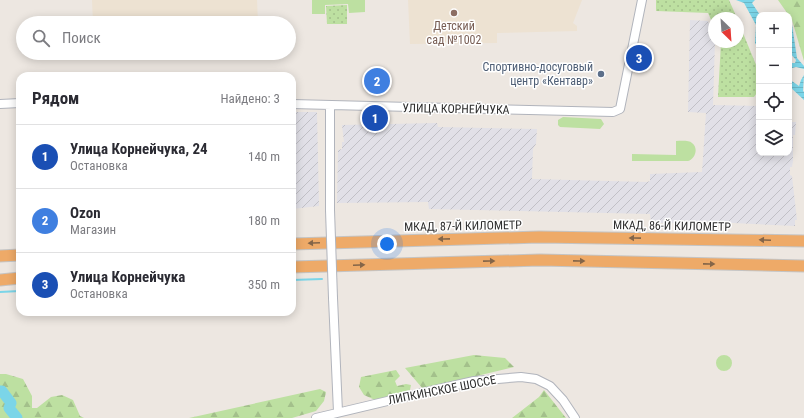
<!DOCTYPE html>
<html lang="ru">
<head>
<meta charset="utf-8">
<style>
	body { margin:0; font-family:"Roboto Condensed",sans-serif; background:#f2f2f3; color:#2b2b33 }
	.controls { position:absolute; right:12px; top:12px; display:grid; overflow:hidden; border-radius:8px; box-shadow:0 2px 10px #0003 }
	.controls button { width:36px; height:36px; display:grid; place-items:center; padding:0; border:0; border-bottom:1px solid #e1e1e2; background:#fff; color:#2b2b33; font:20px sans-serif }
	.compass { position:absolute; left:708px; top:12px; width:36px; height:36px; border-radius:50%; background:#fff; box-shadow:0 2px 10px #0003; rotate:155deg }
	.you { position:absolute; left:387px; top:244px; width:14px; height:14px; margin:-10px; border:3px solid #fff; border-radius:50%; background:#1a73e8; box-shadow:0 0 0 6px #1a73e833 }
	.badge { display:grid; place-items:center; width:26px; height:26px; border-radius:50%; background:#ea580c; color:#fff; font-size:13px; font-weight:700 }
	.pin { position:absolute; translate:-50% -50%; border:2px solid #fff; box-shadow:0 1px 4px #0006 }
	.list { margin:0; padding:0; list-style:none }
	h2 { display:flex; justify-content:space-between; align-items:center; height:52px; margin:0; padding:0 16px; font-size:17px }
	h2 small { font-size:13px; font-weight:400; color:#7c7c81 }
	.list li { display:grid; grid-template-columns:26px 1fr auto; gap:12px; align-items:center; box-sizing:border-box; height:64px; padding:0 16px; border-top:1px solid #e1e1e2 }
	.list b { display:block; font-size:15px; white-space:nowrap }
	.list p { margin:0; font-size:13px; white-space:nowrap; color:#7c7c81 }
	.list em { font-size:13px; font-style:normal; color:#7c7c81 }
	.icon { flex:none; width:22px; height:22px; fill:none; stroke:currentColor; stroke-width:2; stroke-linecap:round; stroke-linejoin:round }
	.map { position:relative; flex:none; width:804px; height:418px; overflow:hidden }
	.search { position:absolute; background:#fff; box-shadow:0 2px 10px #0003; left:16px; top:16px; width:280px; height:44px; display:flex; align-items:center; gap:10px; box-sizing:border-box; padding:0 14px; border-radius:22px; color:#7c7c81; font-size:15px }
	.panel { position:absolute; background:#fff; box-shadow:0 2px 10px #0003; left:16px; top:72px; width:280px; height:244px; border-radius:12px }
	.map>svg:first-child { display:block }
	.industrial { fill:url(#industrial-furrows) }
	.education { fill:#ede2d2 }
	.grass { fill:#bde0a1 }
	.forest { fill:url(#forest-firs) }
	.park { fill:url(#park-dots) }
	.water { fill:url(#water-rules) }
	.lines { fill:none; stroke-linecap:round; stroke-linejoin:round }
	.stream { stroke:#7bd5e8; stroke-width:2 }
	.river { stroke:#7bd5e8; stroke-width:11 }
	.tertiary-casing { stroke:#b1b4bc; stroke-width:10 }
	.trunk-casing { stroke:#c4c4c4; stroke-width:13 }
	.tertiary { stroke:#fff; stroke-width:8 }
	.trunk { stroke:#eeaa68; stroke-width:11 }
	.tertiary-bridge-casing { stroke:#b1b4bc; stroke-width:10; stroke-linecap:butt }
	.tertiary-bridge { stroke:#fff; stroke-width:8 }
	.oneway { fill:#846548 }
	.education-dot { fill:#8d6e63; stroke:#fff; stroke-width:1.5 }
	.service-dot { fill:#5c6f8a; stroke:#fff; stroke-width:1.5 }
	.labels { text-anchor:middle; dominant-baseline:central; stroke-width:3; stroke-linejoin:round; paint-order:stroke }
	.education-label { font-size:12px; fill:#785e54; stroke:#fff }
	.service-label { font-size:12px; fill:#4e5e75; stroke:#fff; text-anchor:end }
	.street-label { font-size:12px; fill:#2d2d2d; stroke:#fff }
</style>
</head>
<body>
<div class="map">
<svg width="804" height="418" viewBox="0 0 804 418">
	<defs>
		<pattern id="industrial-furrows" width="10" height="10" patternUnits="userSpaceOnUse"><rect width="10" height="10" fill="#e1e0e7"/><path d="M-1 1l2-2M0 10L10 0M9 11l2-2" fill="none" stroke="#c1c0c6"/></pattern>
		<pattern id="forest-firs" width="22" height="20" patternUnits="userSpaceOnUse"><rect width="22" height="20" fill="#bde0a1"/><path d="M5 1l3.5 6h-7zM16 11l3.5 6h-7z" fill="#a3c08b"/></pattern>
		<pattern id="park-dots" width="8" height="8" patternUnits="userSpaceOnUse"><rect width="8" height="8" fill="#bde0a1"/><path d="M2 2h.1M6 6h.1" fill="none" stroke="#a3c08b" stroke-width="1.8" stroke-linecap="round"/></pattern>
		<pattern id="water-rules" width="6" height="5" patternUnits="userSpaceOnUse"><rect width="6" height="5" fill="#7bd5e8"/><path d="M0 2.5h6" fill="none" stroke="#6bb7c7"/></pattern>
	</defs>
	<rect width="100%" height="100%" fill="#ede7e1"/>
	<path class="industrial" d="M690,20L708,21L714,37V42H715L713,105L759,106V153H789V122H796L795,135H793V161L792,167H790V175L792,176L797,220H795V226L693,221L692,223H651L650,214L429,209L428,202L337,203L338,150L342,149V142H344L342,125L437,123L438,127L537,129L536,144L533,149L532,179L647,182L650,181V174L702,172L706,113L688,112Z
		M292,112H317L319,206L292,209Z"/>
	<path class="education" d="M92,0H257L258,23H93Z
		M408,0H582L573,23L577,26V31L497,33V43L410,44Z"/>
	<path class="grass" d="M312,0H365V12L349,13L348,4L325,5V14H312Z
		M563,117L601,119L604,124L600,129L560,127L558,125V120Z
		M676,141C681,141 689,140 692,143C699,148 695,159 688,161H632V154L676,155Z
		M716 363a8 8 0 1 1 16 0a8 8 0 1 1-16 0Z"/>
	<path class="forest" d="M778,0H804V61L792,20Z
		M474,355L505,358L514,367L423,389L405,368Z
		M396,370L400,376L395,381L397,386L406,384L411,385L410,390L375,400L364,395L359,387L361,377Z
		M0,374H6L23,379L32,396V408H37L51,397L62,395L73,400L80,416L84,418H0Z
		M320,389L326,392L324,401L316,411L292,418H189Z
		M544,390L566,418H512L539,397Z"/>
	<path class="park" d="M656,0H729L737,18H714V26L708,13L656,11Z
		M347,5V24H327L326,6Z
		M738,21L759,72V90L754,97H718L721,42H738Z"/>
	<path class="water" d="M736,0H755L752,3L760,15L759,49L755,43L756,25L744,3Z
		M789,16L791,18L797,58L804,66V69L796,67L789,69V63H795L796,60L789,52Z
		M804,75L803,91L804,92V100L789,86V79L799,86L801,80Z"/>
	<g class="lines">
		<path class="stream" d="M292,280L322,279
			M0,292L20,291"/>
		<path class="river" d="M0,391H2L11,403L9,408L17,418"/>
		<defs>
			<path id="tertiary" d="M0,104L20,103
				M292,104L613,112L620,109L642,0
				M330,210V105
				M333,298L338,412
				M316,418L438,389L474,381L521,377L536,379L550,386L563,400L575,418"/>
			<path id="trunk" d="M292,244L539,237L804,241
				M0,256L20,255
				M292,267L540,260L804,266
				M0,280L20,278"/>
		</defs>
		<use href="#tertiary" class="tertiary-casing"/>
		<use href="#trunk" class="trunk-casing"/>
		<use href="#tertiary" class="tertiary"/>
		<use href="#trunk" class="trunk"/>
		<defs>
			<path id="tertiary-bridge" d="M330,210L333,298"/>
		</defs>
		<use href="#tertiary-bridge" class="tertiary-bridge-casing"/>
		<use href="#tertiary-bridge" class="tertiary-bridge"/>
	</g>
	<defs><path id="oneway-solid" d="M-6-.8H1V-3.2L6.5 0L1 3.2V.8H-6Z"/></defs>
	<g class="oneway">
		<use href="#oneway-solid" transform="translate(635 238) rotate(-179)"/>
		<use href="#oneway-solid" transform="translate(444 239) rotate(179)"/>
		<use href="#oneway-solid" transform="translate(765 240) rotate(-178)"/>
		<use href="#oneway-solid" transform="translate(314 243) rotate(178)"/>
		<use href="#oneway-solid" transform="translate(489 261) rotate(-1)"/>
		<use href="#oneway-solid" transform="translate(579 261) rotate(1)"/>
		<use href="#oneway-solid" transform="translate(709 264) rotate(1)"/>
		<use href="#oneway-solid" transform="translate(359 265) rotate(-2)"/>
	</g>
	<circle class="education-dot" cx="454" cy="13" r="4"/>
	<circle class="service-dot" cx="601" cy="74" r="4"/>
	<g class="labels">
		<g class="education-label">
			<text x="454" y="26">Детский<tspan x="454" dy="14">сад №1002</tspan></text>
		</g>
		<g class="service-label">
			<text x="593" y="67">Спортивно-досуговый<tspan x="593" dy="14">центр «Кентавр»</tspan></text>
		</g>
		<g class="street-label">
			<text transform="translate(456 109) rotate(1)">УЛИЦА КОРНЕЙЧУКА</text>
			<text transform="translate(463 226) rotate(-1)">МКАД, 87-Й КИЛОМЕТР</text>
			<text transform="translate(672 226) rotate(1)">МКАД, 86-Й КИЛОМЕТР</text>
			<text transform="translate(442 390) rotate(-11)">ЛИПКИНСКОЕ ШОССЕ</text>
		</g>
	</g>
</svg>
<div class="controls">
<button>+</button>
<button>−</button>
<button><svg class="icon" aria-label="locate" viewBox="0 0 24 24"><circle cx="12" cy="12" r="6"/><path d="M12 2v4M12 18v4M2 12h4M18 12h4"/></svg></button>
<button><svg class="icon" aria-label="layers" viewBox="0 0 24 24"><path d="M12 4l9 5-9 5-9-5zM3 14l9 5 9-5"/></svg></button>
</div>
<svg class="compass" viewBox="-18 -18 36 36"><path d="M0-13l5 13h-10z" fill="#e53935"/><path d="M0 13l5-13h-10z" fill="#7c7c81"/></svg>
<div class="you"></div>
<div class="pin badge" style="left:375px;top:118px;background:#1a4fb4">1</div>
<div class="pin badge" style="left:377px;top:81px;background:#3f7fe0">2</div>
<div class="pin badge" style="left:639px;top:58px;background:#1a4fb4">3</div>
<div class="search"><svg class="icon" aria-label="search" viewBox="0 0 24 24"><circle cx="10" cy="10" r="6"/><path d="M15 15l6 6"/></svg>Поиск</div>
<section class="panel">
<h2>Рядом<small>Найдено: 3</small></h2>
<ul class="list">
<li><span class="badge" style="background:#1a4fb4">1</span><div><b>Улица Корнейчука, 24</b><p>Остановка</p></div><em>140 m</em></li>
<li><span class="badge" style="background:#3f7fe0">2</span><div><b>Ozon</b><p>Магазин</p></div><em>180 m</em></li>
<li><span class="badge" style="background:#1a4fb4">3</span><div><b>Улица Корнейчука</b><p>Остановка</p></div><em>350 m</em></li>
</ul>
</section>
</div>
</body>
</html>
